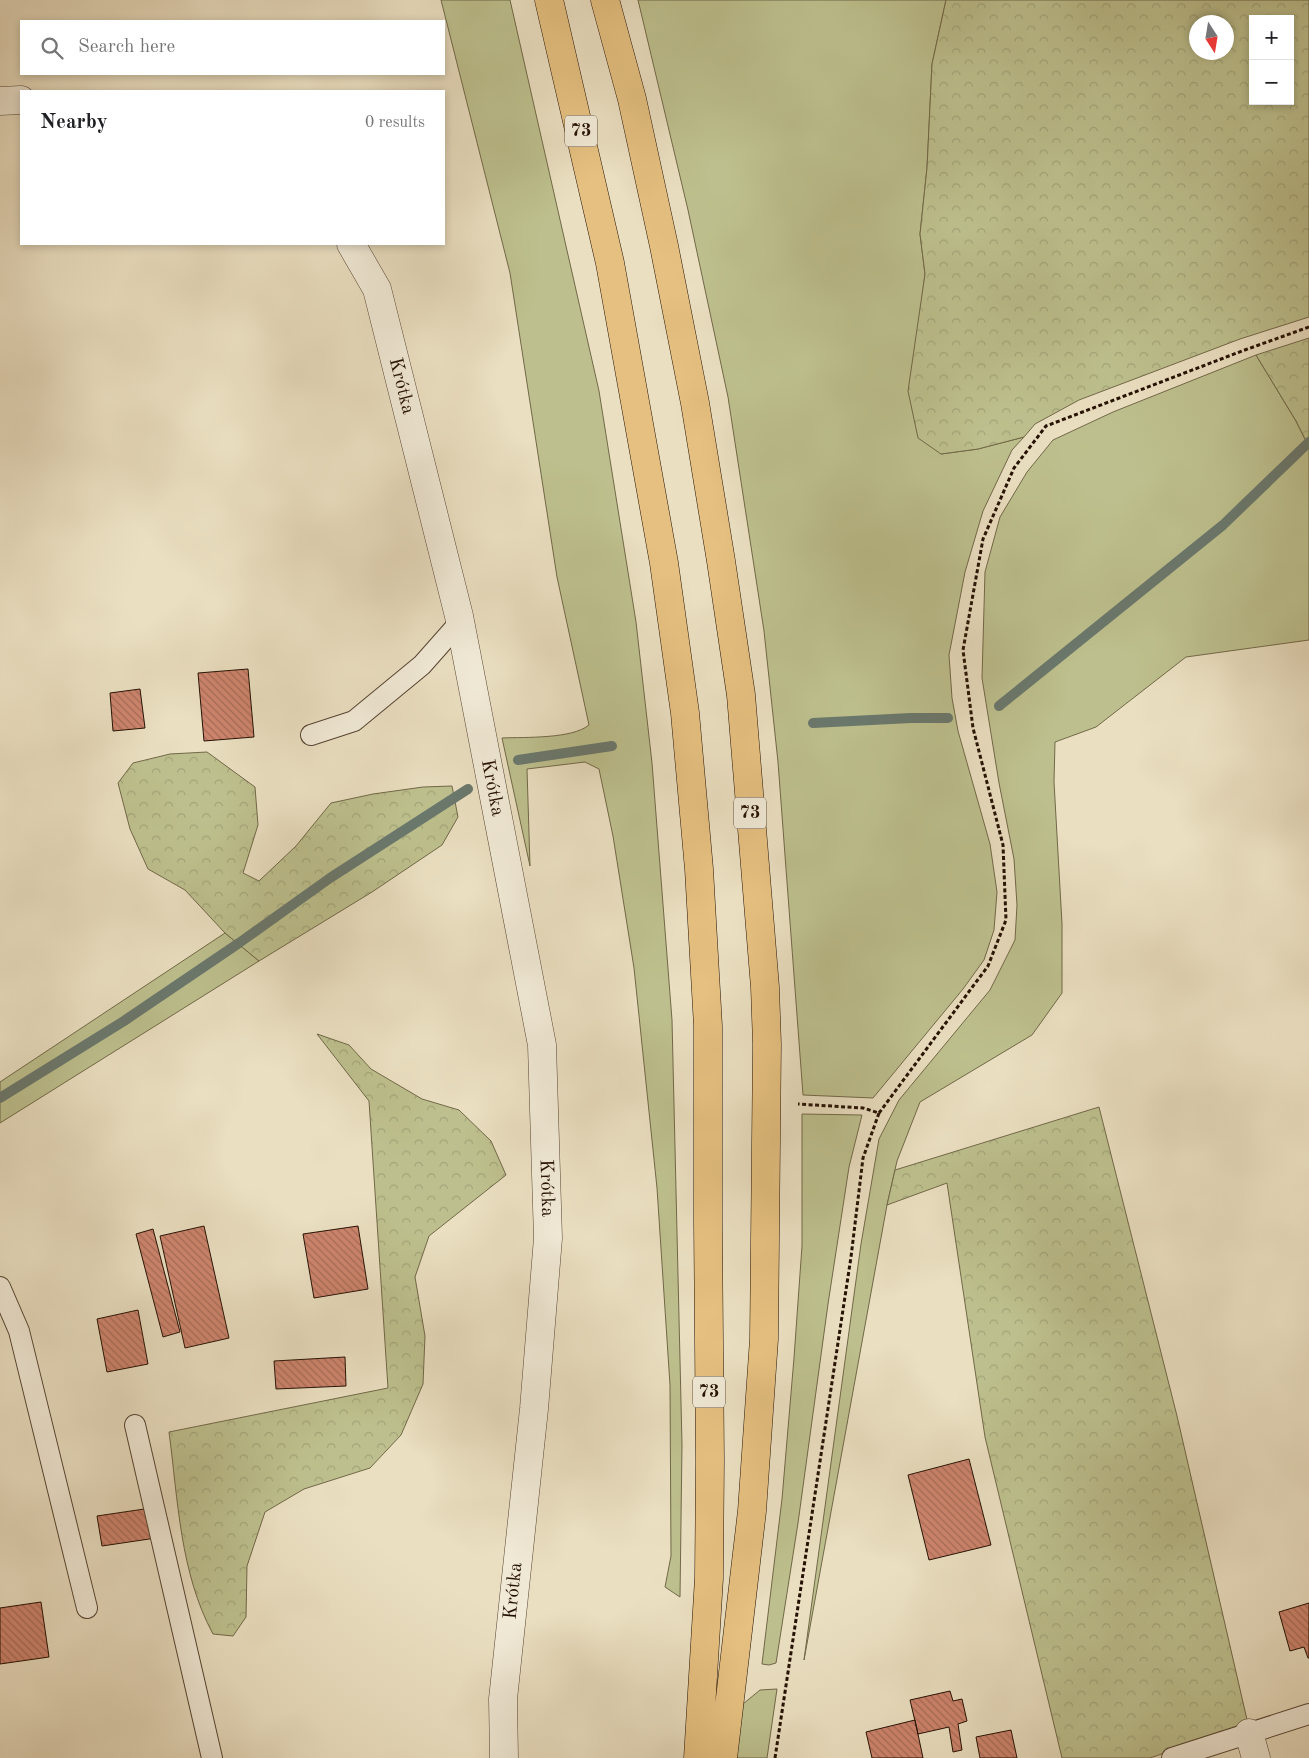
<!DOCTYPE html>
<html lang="en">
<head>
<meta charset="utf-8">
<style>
	body { margin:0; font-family:"Old Standard TT",serif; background:#f6f6f6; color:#202124 }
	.controls { position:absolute; right:15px; top:15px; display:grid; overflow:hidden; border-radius:0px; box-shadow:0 2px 8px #0003 }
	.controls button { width:45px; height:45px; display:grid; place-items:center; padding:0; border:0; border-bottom:1px solid #e0e0e0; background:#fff; color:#202124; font:25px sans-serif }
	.compass { position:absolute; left:1189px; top:15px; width:45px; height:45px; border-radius:50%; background:#fff; box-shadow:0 2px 8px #0003; rotate:168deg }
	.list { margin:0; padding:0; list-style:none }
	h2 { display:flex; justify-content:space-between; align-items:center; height:65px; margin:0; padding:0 20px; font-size:21px }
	h2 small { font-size:16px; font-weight:400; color:#757577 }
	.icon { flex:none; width:28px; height:28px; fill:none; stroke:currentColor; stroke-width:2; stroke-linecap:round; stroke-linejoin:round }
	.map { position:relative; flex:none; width:1309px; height:1758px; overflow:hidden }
	.search { position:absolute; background:#fff; box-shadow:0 2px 8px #0003; left:20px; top:20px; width:425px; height:55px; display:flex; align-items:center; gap:12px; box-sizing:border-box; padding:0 18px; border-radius:0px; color:#757577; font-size:19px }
	.panel { position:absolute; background:#fff; box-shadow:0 2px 8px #0003; left:20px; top:90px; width:425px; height:155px; border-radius:0px }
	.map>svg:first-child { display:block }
	.green { fill:#bdc08e; stroke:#716848 }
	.forest { fill:url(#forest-crowns); stroke:#716848; fill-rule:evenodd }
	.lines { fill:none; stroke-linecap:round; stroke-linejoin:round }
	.stream { stroke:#6a786d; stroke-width:10 }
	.building { fill:url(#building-back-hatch); stroke:#251103 }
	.lane-casing { stroke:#564432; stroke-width:22 }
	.street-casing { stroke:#564432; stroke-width:29 }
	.primary-casing { stroke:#251103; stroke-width:29 }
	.path { stroke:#251103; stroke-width:3; stroke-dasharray:4 2.5; stroke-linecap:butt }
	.lane { stroke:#f1ead7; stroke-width:20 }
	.street { stroke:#f1ead7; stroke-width:28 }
	.primary { stroke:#e5c080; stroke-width:28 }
	.labels { text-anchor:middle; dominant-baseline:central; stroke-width:4.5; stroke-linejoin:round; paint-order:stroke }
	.shield { fill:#f1ead7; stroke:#625243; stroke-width:1 }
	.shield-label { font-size:18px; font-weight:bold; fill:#251103 }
	.street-label { font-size:19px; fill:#251103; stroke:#f1ead7 }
</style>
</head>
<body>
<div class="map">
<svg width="1309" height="1758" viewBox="0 0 1309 1758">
	<defs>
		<pattern id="forest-crowns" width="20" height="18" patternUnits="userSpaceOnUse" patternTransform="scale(1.25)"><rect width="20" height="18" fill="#bdc08e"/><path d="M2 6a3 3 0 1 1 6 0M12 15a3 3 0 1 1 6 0" fill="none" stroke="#a2a479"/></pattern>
		<pattern id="building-back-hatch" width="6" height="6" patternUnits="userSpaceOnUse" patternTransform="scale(1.25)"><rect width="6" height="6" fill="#ce856e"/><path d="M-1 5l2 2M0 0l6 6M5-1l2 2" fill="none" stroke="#a76b58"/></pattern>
	</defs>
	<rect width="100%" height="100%" fill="#eadfc1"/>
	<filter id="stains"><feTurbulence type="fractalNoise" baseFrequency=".004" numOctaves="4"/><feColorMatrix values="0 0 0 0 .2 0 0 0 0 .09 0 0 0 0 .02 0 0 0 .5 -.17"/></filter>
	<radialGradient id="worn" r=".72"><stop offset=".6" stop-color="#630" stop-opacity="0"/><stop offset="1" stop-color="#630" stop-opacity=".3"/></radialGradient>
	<path class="green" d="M441,0H510L599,391L636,622L652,763L672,1020L682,1445L680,1597L665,1587L671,1556L670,1385L657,1188L634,968L613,836L599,769L585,762L527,769L530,866L502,738C526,737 572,739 589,725L557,577L510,273Z
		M638,0H946L932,64L927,168L920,234L925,274L919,322L941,454L978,449L1024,437L1012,450L983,511L965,572L949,655L952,698L958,731L990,844L997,892L994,930L984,960L963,989L873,1098L803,1095L778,762L764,631L728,397L688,210Z
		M1256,355L1296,421L1309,447V640L1186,657L1096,727L1055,742L1054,782L1062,924V993L1032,1035L920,1102L897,1161L887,1205L804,1660L861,1244L879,1139L899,1100L990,990L1015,940L1017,905L1014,859L999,783L982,678L985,572L1000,517L1027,472L1053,440L1113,412Z
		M225,933L259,961L0,1123V1082Z
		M802,1114L862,1115L849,1167L828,1304L798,1523L776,1663L769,1665L762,1664L782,1499L794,1358L802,1246Z
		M777,1689L767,1758H736L743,1704L760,1690Z"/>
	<path class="forest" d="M946,0H1309V317L1240,339L1079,400L1035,424L1024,437L978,449L941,454L918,438L908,391L925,274L920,234L927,168L932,64ZM1253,19H1290V101H1253ZM1226,22V52H1196V22Z
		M1309,338V447L1296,421L1256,355Z
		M207,752L255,787L258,825L243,873L259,881L296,846L331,803L373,794L423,787L452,786L458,817L442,845L372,892L259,961L225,933L185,890L148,869L130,829L118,783L133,763L170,754Z
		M317,1034L349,1045L371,1069L422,1099L459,1110L491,1141L506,1175L429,1236L415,1277L425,1336L423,1384L401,1435L370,1468L304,1489L265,1512L247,1566L246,1617L233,1636L213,1634C180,1573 178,1500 169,1432L388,1388L369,1101Z
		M1099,1107L1177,1416L1248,1724L1150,1758H1062L985,1437L947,1183L887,1205L895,1170Z"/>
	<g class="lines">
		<path class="stream" d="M999,706L1223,525L1309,442
			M813,723L911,718H948
			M518,760L612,746
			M0,1098L124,1021L239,943L330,878L468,789"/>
	</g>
	<path class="building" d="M248,669L254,737L204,741L198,673Z
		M140,689L145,728L113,731L110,693Z
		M204,1226L229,1338L185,1348L160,1236Z
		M358,1226L368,1289L314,1298L303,1234Z
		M153,1229L180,1332L163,1337L136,1234Z
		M138,1310L148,1364L107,1372L97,1319Z
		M345,1357L346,1386L276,1389L274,1361Z
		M969,1459L991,1545L929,1560L908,1475Z
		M151,1508L156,1538L102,1546L97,1516Z
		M41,1602L49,1657L0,1664V1608Z
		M1309,1603V1658H1308L1304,1647L1290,1651L1279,1612Z
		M950,1691L953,1701L962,1699L967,1721L958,1724L962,1750L953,1752L949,1727L918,1734L910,1700Z
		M915,1720L923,1758H872L866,1732Z
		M1011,1730L1017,1758H980L976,1737Z"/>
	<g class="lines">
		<defs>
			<path id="lane" d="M311,735L354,721L422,665L460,622
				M0,1287L19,1331L87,1608
				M135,1425L212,1758
				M1172,1758L1309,1714"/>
			<g id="street">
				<path d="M0,101L21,100"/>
				<path id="s1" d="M351,244L377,289L459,616L542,1045L548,1238L534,1409L503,1699L504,1758"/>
				<path d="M1249,1733L1256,1758"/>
			</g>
			<path id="primary" d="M549,0L610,263L664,563L685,713L699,869L708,1026V1223L710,1460L709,1578L698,1758
				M605,0L632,99L664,246L695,403L721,561L741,695L765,987L767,1044L764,1339L752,1511L723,1758"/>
		</defs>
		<use href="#lane" class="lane-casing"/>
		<use href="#street" class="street-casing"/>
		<use href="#primary" class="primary-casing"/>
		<path class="path" d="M879,1113L988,966L1006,920L1003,845L973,728L963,650L983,539L1014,468L1046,426L1242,351L1309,327
			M775,1758L851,1257L863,1158L879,1113L863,1108L798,1104"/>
		<use href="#lane" class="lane"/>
		<use href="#street" class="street"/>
		<use href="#primary" class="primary"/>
	</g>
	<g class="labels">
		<g class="shield">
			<rect x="565" y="115.5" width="32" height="31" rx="4"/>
			<rect x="734" y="797.5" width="32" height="31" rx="4"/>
			<rect x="693" y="1376.5" width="32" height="31" rx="4"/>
		</g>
		<g class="shield-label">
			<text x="581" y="131">73</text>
			<text x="750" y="813">73</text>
			<text x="709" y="1392">73</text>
		</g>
		<g class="street-label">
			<text stroke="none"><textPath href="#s1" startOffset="152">Krótka</textPath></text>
			<text stroke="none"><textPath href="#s1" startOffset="564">Krótka</textPath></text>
			<text stroke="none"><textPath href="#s1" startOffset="969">Krótka</textPath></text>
			<text transform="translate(514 1591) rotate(-84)">Krótka</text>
		</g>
	</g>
	<rect width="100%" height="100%" filter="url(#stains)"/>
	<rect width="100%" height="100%" fill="url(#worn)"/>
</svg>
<div class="controls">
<button>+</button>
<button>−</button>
</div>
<svg class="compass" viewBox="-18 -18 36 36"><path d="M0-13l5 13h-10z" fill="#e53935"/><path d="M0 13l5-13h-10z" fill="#757577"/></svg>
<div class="search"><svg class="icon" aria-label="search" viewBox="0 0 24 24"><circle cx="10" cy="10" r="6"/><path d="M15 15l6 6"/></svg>Search here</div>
<section class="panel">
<h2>Nearby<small>0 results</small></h2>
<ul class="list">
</ul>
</section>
</div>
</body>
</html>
